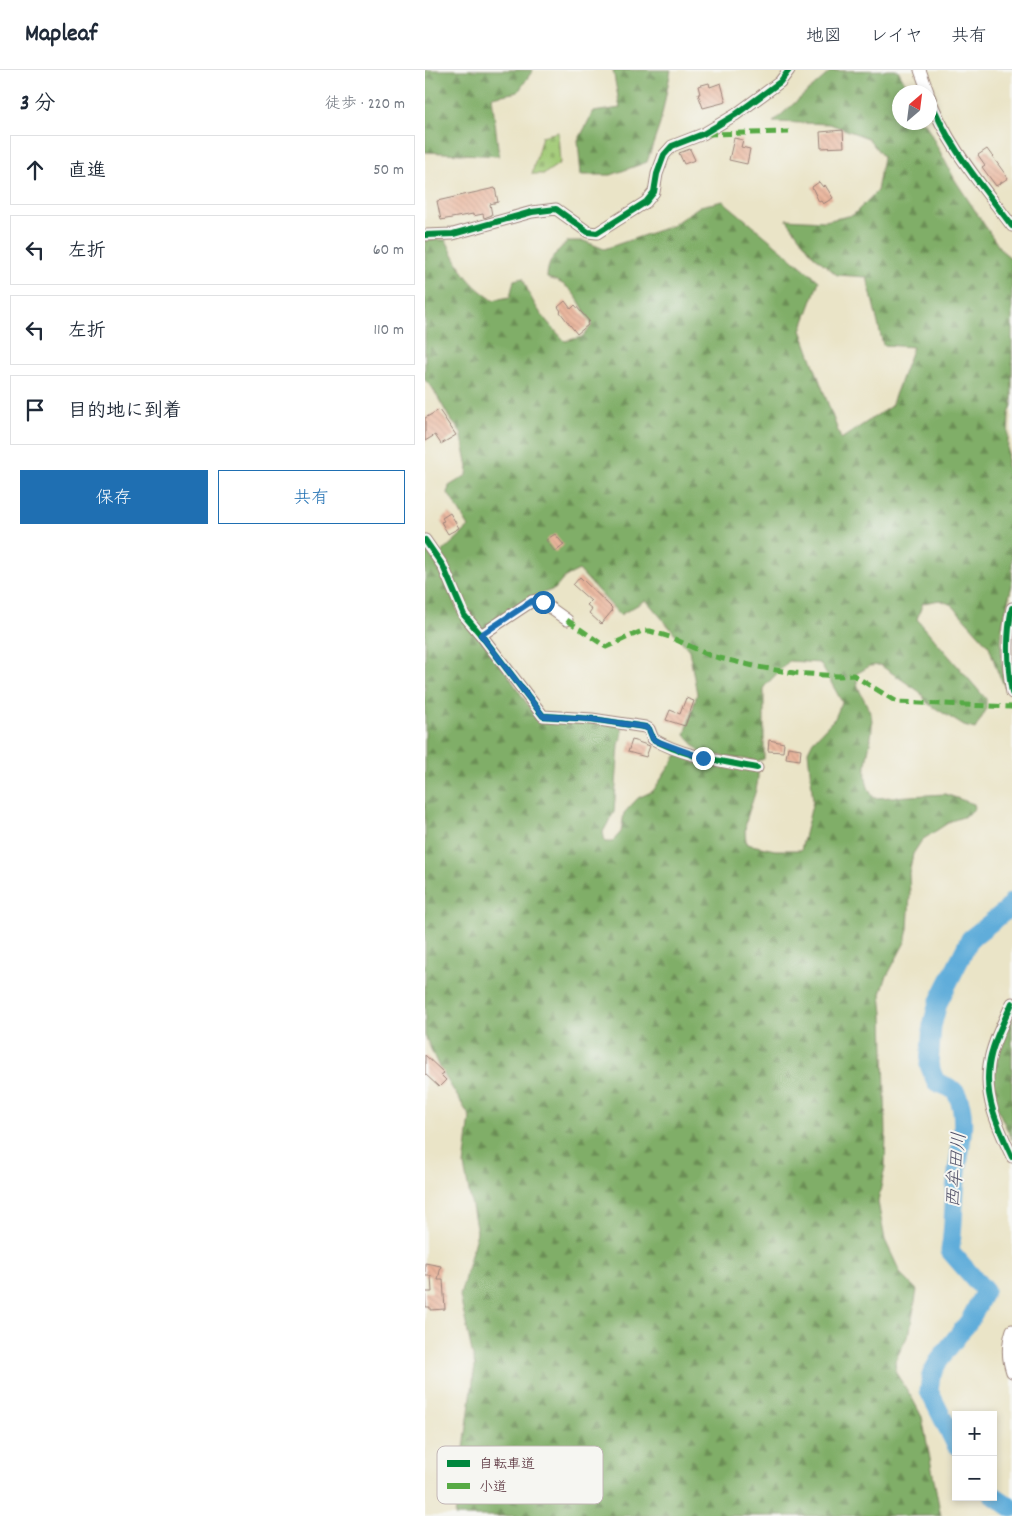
<!DOCTYPE html>
<html lang="ja">
<head>
<meta charset="utf-8">
<style>
	body { margin:0; font-family:Dekko,"Klee One",sans-serif; background:#f2f2f3; color:#1f2937 }
	.controls { position:absolute; right:15px; bottom:15px; display:grid; overflow:hidden; border-radius:0px; box-shadow:0 2px 8px #0003 }
	.controls button { width:45px; height:45px; display:grid; place-items:center; padding:0; border:0; border-bottom:1px solid #e0e1e3; background:#fff; color:#1f2937; font:25px sans-serif }
	.compass { position:absolute; left:467px; top:15px; width:45px; height:45px; border-radius:50%; background:#fff; box-shadow:0 2px 8px #0003; rotate:28deg }
	.stop { position:absolute; width:15px; height:15px; margin:-11px; border:4px solid #1f6fb2; border-radius:50%; background:#fff }
	.stop.end { background:#1f6fb2; border-color:#fff; box-shadow:0 1px 5px #0008 }
	.list { margin:0; padding:0; list-style:none }
	h2 { display:flex; justify-content:space-between; align-items:center; height:65px; margin:0; padding:0 20px; font-size:21px }
	h2 small { font-size:16px; font-weight:400; color:#747a83 }
	.list li { display:grid; grid-template-columns:32px 1fr auto; gap:15px; align-items:center; box-sizing:border-box; height:70px; margin:0 10px 10px; padding:0 10px; border:1px solid #e0e1e3; border-radius:0px }
	.list b { display:block; font-size:19px; white-space:nowrap }
	.list em { font-size:16px; font-style:normal; color:#747a83 }
	.actions { display:flex; gap:10px; padding:15px 20px }
	.actions a { flex:1; padding:11px 0; border:1px solid #1f6fb2; border-radius:0px; text-align:center; font-size:18px; color:#1f6fb2 }
	.actions .main { background:#1f6fb2; color:#fff }
	.icon { flex:none; width:28px; height:28px; fill:none; stroke:currentColor; stroke-width:2; stroke-linecap:round; stroke-linejoin:round }
	.map { position:relative; flex:none; width:587px; height:1446px; overflow:hidden }
	header { display:flex; align-items:center; gap:30px; box-sizing:border-box; height:70px; padding:0 25px; background:#fff; border-bottom:1px solid #e0e1e3 }
	header strong { font-size:24px }
	nav { display:flex; gap:28px; margin-inline-start:auto; font-size:18px }
	main { display:flex }
	aside { flex:1; background:#fff }
	.map>svg:first-child { display:block }
	.forest { fill:url(#forest-firs); stroke:#656649 }
	.cemetery { fill:url(#cemetery-stones); stroke:#767450 }
	.lines { fill:none; stroke-linecap:round; stroke-linejoin:round }
	.river { stroke:#61adda; stroke-width:19 }
	.building { fill:url(#building-back-hatch) }
	.minor-casing { stroke:#9a8279; stroke-width:13 }
	.minor { stroke:#fff; stroke-width:11 }
	.quiet { stroke:#57aa44; stroke-width:5; stroke-dasharray:10 5; stroke-linecap:butt }
	.cycleway-casing { stroke:#f6f6f2; stroke-width:9 }
	.cycleway { stroke:#00873e; stroke-width:6 }
	.route { stroke:#1f6fb2; stroke-width:6 }
	.labels { text-anchor:middle; dominant-baseline:central; stroke-width:4; stroke-linejoin:round; paint-order:stroke }
	.water-label { font-size:19px; font-style:italic; fill:#525168; stroke:#f6f6f2 }
	.key { fill:#f6f6f2; stroke:#c2b6b6; stroke-width:1 }
	.key-label { font-size:14px; fill:#4a1f2b }
</style>
</head>
<body>
<header>
<strong>Mapleaf</strong>
<nav><a>地図</a><a>レイヤ</a><a>共有</a></nav>
</header>
<main>
<aside>
<h2>3 分<small>徒歩 · 220 m</small></h2>
<ul class="list">
<li><svg class="icon" aria-label="ahead" viewBox="0 0 24 24"><path d="M12 20V5M6 11l6-6 6 6"/></svg><div><b>直進</b></div><em>50 m</em></li>
<li><svg class="icon" aria-label="left" viewBox="0 0 24 24"><path d="M17 20v-9H6M10 6l-5 5 5 5"/></svg><div><b>左折</b></div><em>60 m</em></li>
<li><svg class="icon" aria-label="left" viewBox="0 0 24 24"><path d="M17 20v-9H6M10 6l-5 5 5 5"/></svg><div><b>左折</b></div><em>110 m</em></li>
<li><svg class="icon" aria-label="arrive" viewBox="0 0 24 24"><path d="M6 21V4h12l-3 4 3 4H6"/></svg><div><b>目的地に到着</b></div></li>
</ul>
<div class="actions"><a class="main">保存</a><a>共有</a></div>
</aside>
<div class="map">
<svg width="587" height="1446" viewBox="0 0 587 1446">
	<defs>
		<pattern id="forest-firs" width="22" height="20" patternUnits="userSpaceOnUse" patternTransform="scale(1.25)"><rect width="22" height="20" fill="#80ae67"/><path d="M5 1l3.5 6h-7zM16 11l3.5 6h-7z" fill="#6b8d55"/></pattern>
		<pattern id="cemetery-stones" width="16" height="16" patternUnits="userSpaceOnUse" patternTransform="scale(1.25)"><rect width="16" height="16" fill="#a1ca76"/><path d="M2 7V4a2 2 0 0 1 4 0v3zM10 15v-3a2 2 0 0 1 4 0v3z" fill="#8cad66"/></pattern>
		<pattern id="building-back-hatch" width="6" height="6" patternUnits="userSpaceOnUse" patternTransform="scale(1.25)"><rect width="6" height="6" fill="#eab69d"/><path d="M-1 5l2 2M0 0l6 6M5-1l2 2" fill="none" stroke="#ca9c87"/></pattern>
	</defs>
	<rect width="100%" height="100%" fill="#f6f6f2"/>
	<filter id="ink" filterUnits="userSpaceOnUse"><feTurbulence type="fractalNoise" baseFrequency=".02" numOctaves="2"/><feDisplacementMap in="SourceGraphic" scale="10" xChannelSelector="R" yChannelSelector="G"/><feConvolveMatrix kernelMatrix="1 2 1 2 8 2 1 2 1" color-interpolation-filters="sRGB"/></filter>
	<filter id="wash" filterUnits="userSpaceOnUse"><feTurbulence type="fractalNoise" baseFrequency=".0096" numOctaves="4" result="noise"/><feDisplacementMap in="SourceGraphic" scale="20" xChannelSelector="R" yChannelSelector="G"/><feGaussianBlur stdDeviation="1.12" result="paint"/><feColorMatrix in="noise" values="0 0 0 0 0 0 0 0 0 0 0 0 0 0 0 0 0 1.4 0 .05"/><feComposite in="paint" operator="in"/></filter>
	<g filter="url(#wash)">
		<rect width="100%" height="100%" fill="#eae4c7"/>
		<path class="forest" d="M0,0H108L93,22L67,27L74,86L0,82Z
			M188,0H246L235,54L222,92L186,105H156L153,71L168,42L195,38Z
			M473,0L485,22H474V52L500,53L530,110L576,180L587,189V335L584,344L582,396L587,400V515L577,557L576,587L580,617L572,600L564,576L527,535L515,530L498,533L492,549L561,629V640L550,659L539,656L502,633L495,622L455,595L445,596L431,604C432,609 432,615 434,619C438,629 447,641 447,652C448,677 431,705 449,728L520,724L549,734L550,738L541,746L526,751L497,770L488,784L484,803L485,825L483,859L480,872L461,908L456,924L458,943L461,1062L460,1097L453,1132L460,1170L476,1204L492,1220L485,1261L470,1291L471,1303L487,1328L497,1347L516,1446H30L50,1296L35,1226L52,1162L39,1096L45,1047L13,995L0,966V476L14,497L34,544L39,552L59,573L83,605L109,644L117,650L125,651L191,654L198,660L194,675L189,742L178,762L180,772H187L196,762L199,743L213,728L228,721L252,685L333,701C335,726 314,749 322,774L350,780H376L388,731L383,681L388,671L410,648L417,632L395,593L364,591L339,617V689L333,691L276,683L260,665L272,624L264,580L221,530L195,545L154,500L140,507L130,519L109,526L60,560H56L42,542L16,483L44,457L23,423L24,416L42,405L43,397L36,362L25,349L7,317L0,310V169L21,170C35,198 41,212 68,230L85,227L89,210L98,208C108,237 119,249 140,271L157,267L167,255C154,232 149,214 122,208C122,191 131,182 143,171H159L179,179L246,156L275,136L298,131L394,211L376,260L416,369L466,336L488,277L458,275L442,207L412,205L388,185L361,149L400,151L428,145L452,121L458,87L443,68L405,54L348,52L406,1Z
			M587,947V1070C582,1058 575,1046 571,1034C562,1004 575,974 587,947Z"/>
		<path class="cemetery" d="M133,62L135,93L119,104H107L117,66Z"/>
		<g class="lines">
			<path class="river" d="M531,1375L504,1321L506,1305L514,1290L545,1250L560,1221L525,1181C529,1158 528,1135 531,1111C533,1085 545,1046 531,1023C527,1017 517,1015 511,1012L504,995L507,956L513,933L545,869L583,839L587,832
				M568,1425L587,1438"/>
		</g>
		<g id="blocks">
			<path class="building" d="M284,13L285,17L296,13L301,32L278,38L273,24H275L273,16Z
				M418,60L419,77L396,78L395,62Z
				M309,68L318,70L316,77L325,79L322,94L304,90Z
				M265,79L270,90L259,94L254,83Z
				M562,79L583,108L571,116L557,97L560,95L553,85Z
				M394,112L398,117L400,115L408,128L398,134L396,131L394,132L387,117Z
				M70,118L73,132L65,134L67,145L59,148L58,144L48,146V144L16,150L12,131Z
				M140,231L146,239L150,235L164,251L162,253L163,255L152,264L135,242L136,241L133,237Z
				M14,340L31,365L16,374L10,365L0,371V348Z
				M25,443L34,458L23,464L16,452L19,451L17,448Z
				M130,464L139,475L130,482L121,470Z
				M155,507L187,538L186,540L187,541L176,554L164,543L167,539L162,535L166,531L148,515Z
				M261,628L269,631L260,656L241,650L245,640L255,644Z
				M207,670L225,676L221,687L203,682Z
				M344,670L359,673L358,682L343,681Z
				M363,677L376,679L375,690L361,688Z
				M0,985L19,1003L16,1005L21,1010L14,1017L0,1004Z
				M0,1193L16,1196L13,1210H18L20,1239L5,1240V1237H1L0,1222H7L6,1206H0Z"/>
		</g>
	</g>
	<g filter="url(#ink)">
		<use href="#blocks" fill-opacity="0" stroke="#9a8279" stroke-width="1"/>
		<g class="lines">
			<defs>
				<path id="minor" d="M495,0L503,22
					M504,26C522,76 556,114 587,156
					M0,165L28,164L107,142L131,139L163,162L172,163L221,132L229,122L232,104L239,85L247,76L278,64L310,45L355,12L364,0
					M0,470L18,496L39,545L56,565L118,646L167,649L220,657L224,659L228,669C259,687 297,691 332,698
					M587,538C581,566 582,594 587,623
					M56,565L107,531L114,530L142,550
					M587,933C579,952 567,973 564,995C559,1028 573,1057 587,1087
					M587,1260C582,1275 582,1288 587,1302"/>
			</defs>
			<use href="#minor" class="minor-casing"/>
			<use href="#minor" class="minor"/>
			<path class="quiet" d="M281,64L364,62
				M142,550L181,577L217,561H225L245,567L286,586L333,597L369,603L413,606L428,605L472,632L587,637"/>
			<defs>
				<path id="cycleway" d="M504,26C522,76 556,114 587,156
					M0,165L28,164L107,142L131,139L163,162L172,163L221,132L229,122L232,104L239,85L247,76L278,64L310,45L355,12L364,0
					M0,470L18,496L39,545L56,565L118,646L167,649L220,657L224,659L228,669C259,687 297,691 332,698
					M587,538C581,566 582,594 587,623
					M587,933C579,952 567,973 564,995C559,1028 573,1057 587,1087"/>
			</defs>
			<use href="#cycleway" class="cycleway-casing"/>
			<use href="#cycleway" class="cycleway"/>
		</g>
	</g>
	<g class="lines" filter="url(#ink)">
		<path class="route" d="M118,532L114,530L107,531L56,565L118,646L167,649L220,657L224,659L228,669L234,672L278,688"/>
	</g>
	<g class="labels">
		<g class="water-label">
			<text transform="translate(533 1100) rotate(-85)">西牟田川</text>
		</g>
	</g>
	<rect x="12" y="1376" width="166" height="58" rx="8" class="key"/>
	<rect x="22" y="1390" width="23" height="7" fill="#00873e"/>
	<rect x="22" y="1413" width="23" height="6" fill="#57aa44"/>
	<g class="key-label">
		<text x="54" y="1398">自転車道</text>
		<text x="54" y="1421">小道</text>
	</g>
</svg>
<div class="controls">
<button>+</button>
<button>−</button>
</div>
<svg class="compass" viewBox="-18 -18 36 36"><path d="M0-13l5 13h-10z" fill="#e53935"/><path d="M0 13l5-13h-10z" fill="#747a83"/></svg>
<div class="stop" style="left:118px;top:532px"></div>
<div class="stop end" style="left:278px;top:688px"></div>
</div>
</main>
</body>
</html>
